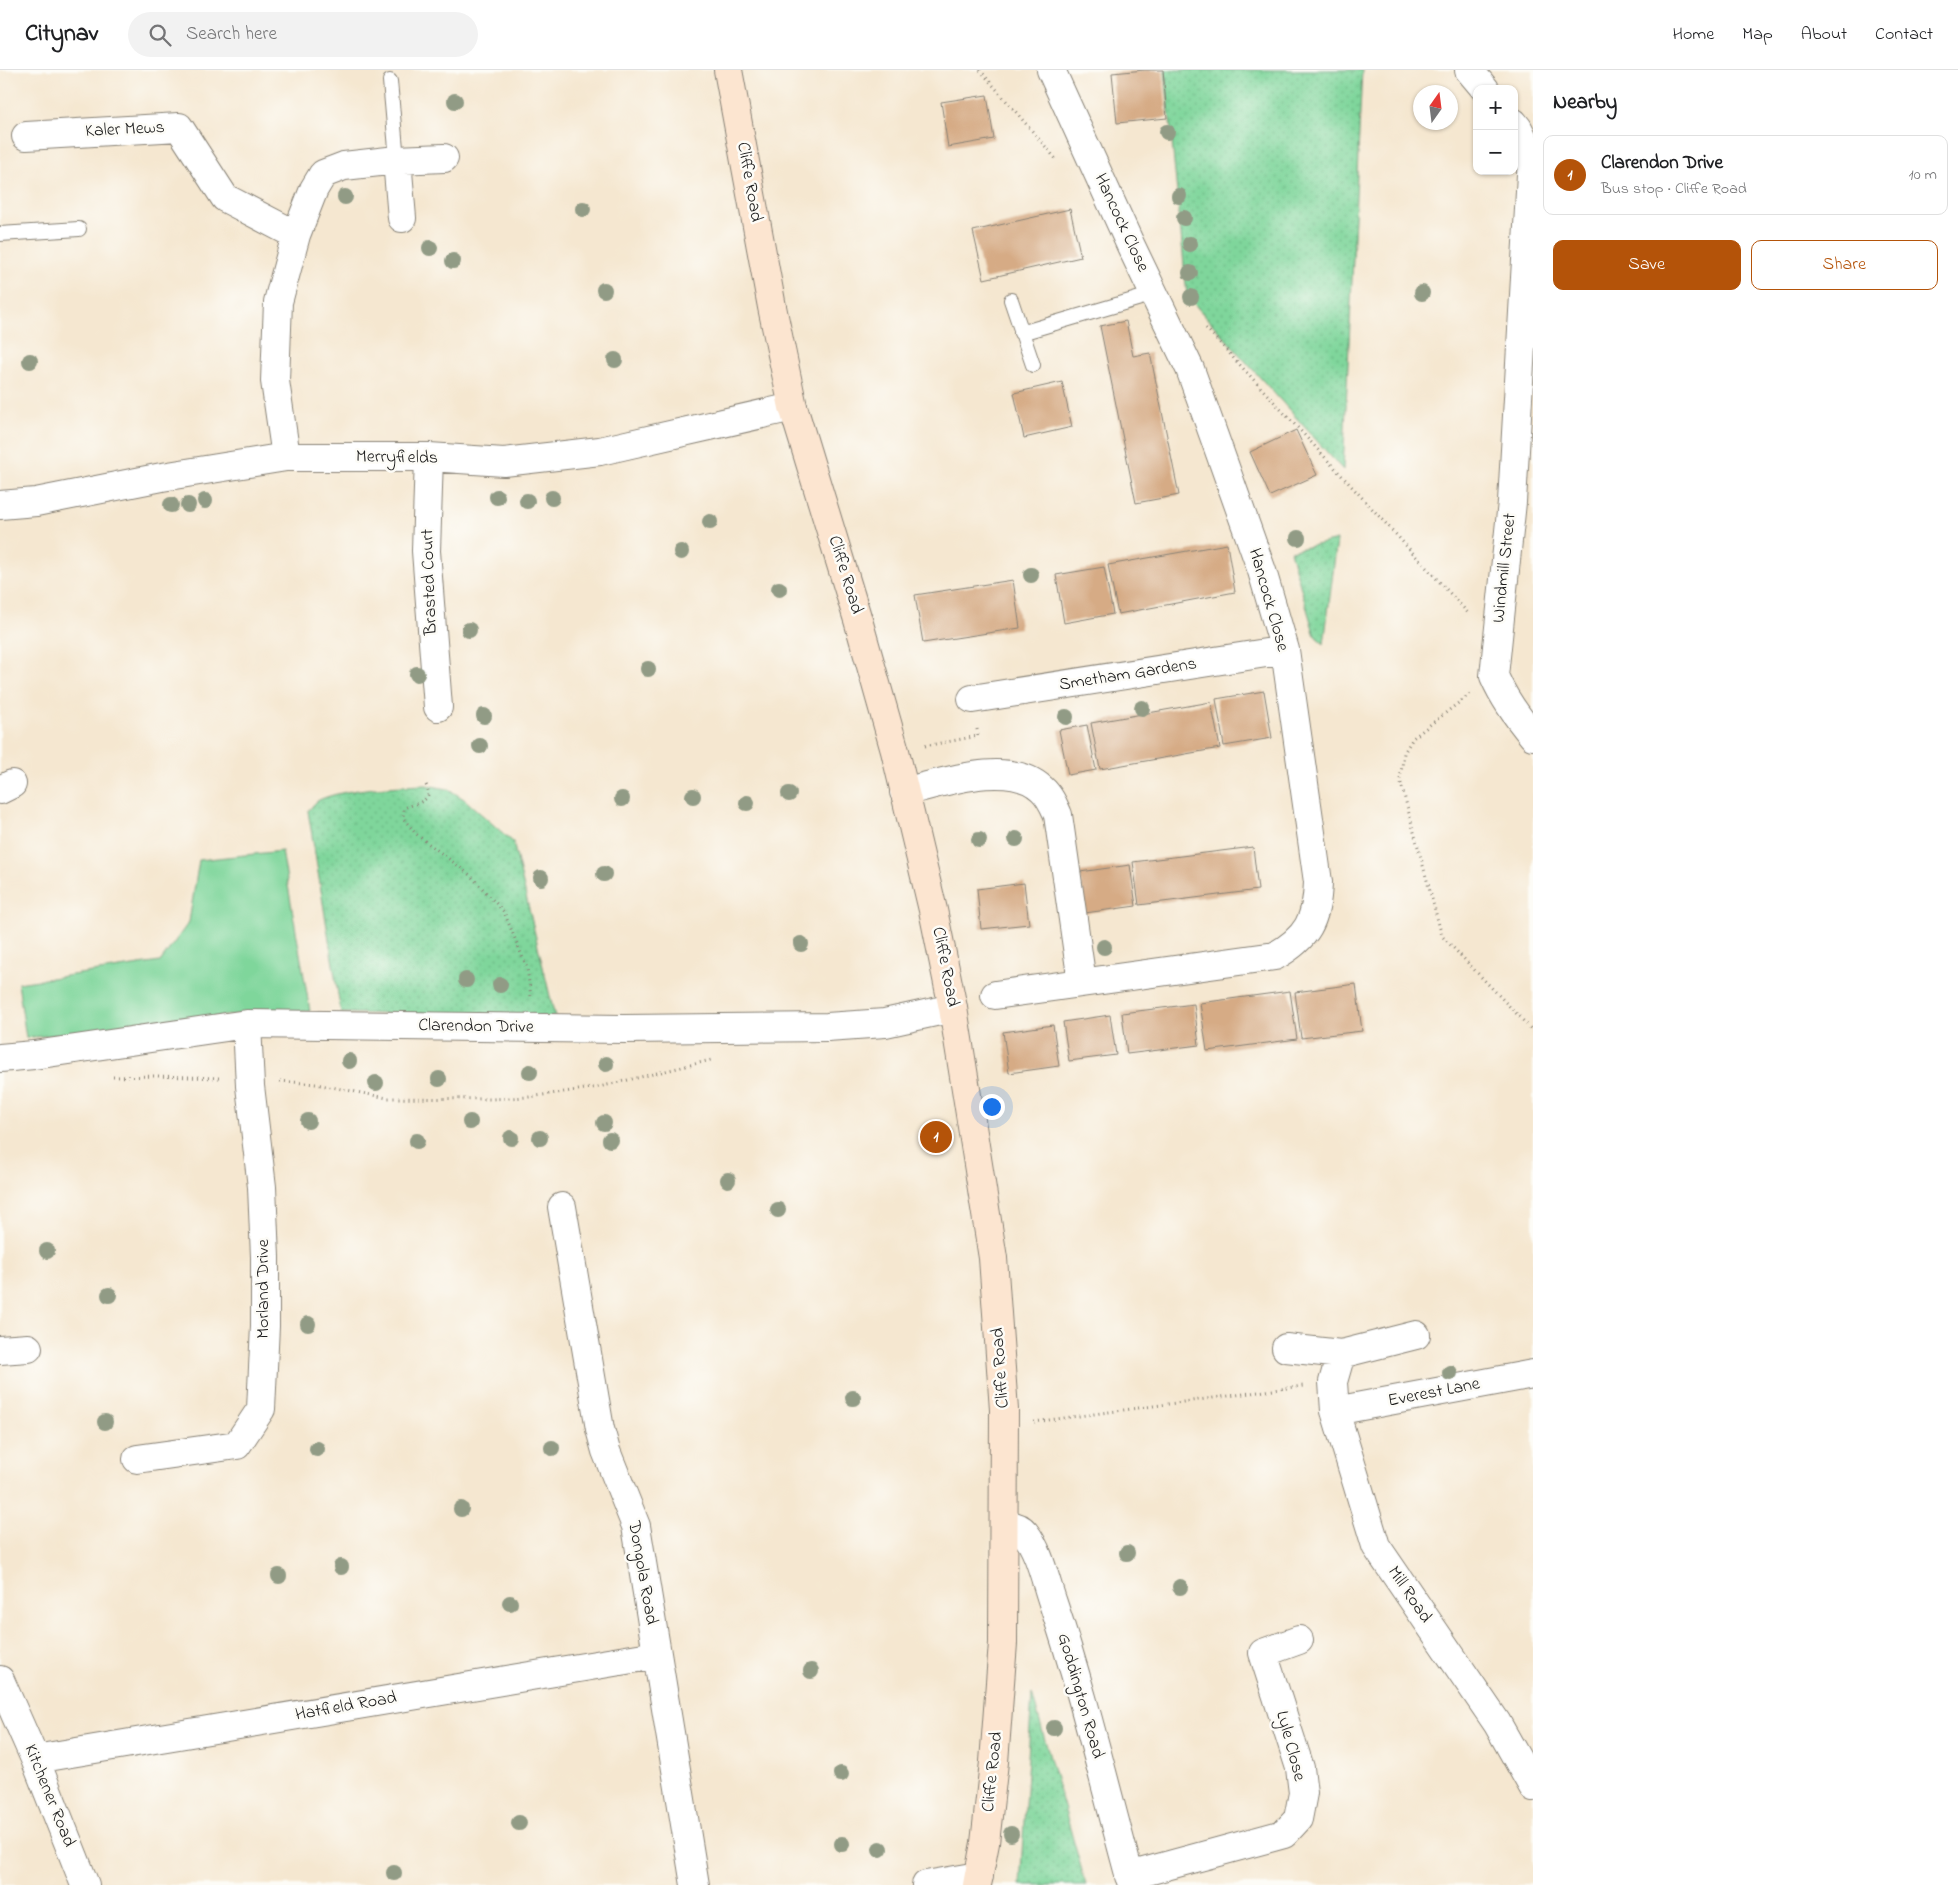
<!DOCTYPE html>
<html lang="en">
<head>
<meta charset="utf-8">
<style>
	body { margin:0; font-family:"Indie Flower",sans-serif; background:#f2f2f2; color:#202124 }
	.controls { position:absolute; right:15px; top:15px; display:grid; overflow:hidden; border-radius:10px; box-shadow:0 1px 4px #0004 }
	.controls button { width:45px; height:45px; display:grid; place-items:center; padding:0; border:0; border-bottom:1px solid #e0e0e0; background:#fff; color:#202124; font:25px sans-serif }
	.compass { position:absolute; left:1413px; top:15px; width:45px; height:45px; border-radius:50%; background:#fff; box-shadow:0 1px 4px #0004; rotate:14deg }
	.you { position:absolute; left:991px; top:1036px; width:18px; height:18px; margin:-12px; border:4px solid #fff; border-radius:50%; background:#1a73e8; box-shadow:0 0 0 8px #1a73e833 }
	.badge { display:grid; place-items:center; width:32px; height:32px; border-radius:50%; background:#b45309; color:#fff; font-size:16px; font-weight:700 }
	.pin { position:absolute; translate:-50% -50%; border:2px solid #fff; box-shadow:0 1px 5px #0006 }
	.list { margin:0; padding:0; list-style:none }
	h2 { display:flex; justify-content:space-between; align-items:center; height:65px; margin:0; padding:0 20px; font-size:21px }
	h2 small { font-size:16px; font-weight:400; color:#757577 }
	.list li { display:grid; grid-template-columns:32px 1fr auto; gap:15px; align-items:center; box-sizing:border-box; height:80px; margin:0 10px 10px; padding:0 10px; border:1px solid #e0e0e0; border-radius:10px }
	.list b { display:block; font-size:19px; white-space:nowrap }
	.list p { margin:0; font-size:16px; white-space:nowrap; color:#757577 }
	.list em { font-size:16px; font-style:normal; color:#757577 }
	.actions { display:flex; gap:10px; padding:15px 20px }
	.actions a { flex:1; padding:11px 0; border:1px solid #b45309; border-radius:10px; text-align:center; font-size:18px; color:#b45309 }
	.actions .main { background:#b45309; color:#fff }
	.icon { flex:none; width:28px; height:28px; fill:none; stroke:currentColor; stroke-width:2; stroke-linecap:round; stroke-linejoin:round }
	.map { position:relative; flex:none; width:1533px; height:1815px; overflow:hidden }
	header { display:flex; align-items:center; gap:30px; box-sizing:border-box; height:70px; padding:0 25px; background:#fff; border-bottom:1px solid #e0e0e0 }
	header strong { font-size:24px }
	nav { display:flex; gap:28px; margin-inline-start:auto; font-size:18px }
	.search { width:350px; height:45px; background:#f2f2f2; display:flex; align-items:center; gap:12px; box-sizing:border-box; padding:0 18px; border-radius:28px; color:#757577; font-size:19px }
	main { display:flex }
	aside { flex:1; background:#fff }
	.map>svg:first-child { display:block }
	.grass { fill:url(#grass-dots); stroke:#4e795c }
	.garden { fill:#7fd69b; stroke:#4e795c }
	.building { fill:#d6ab85 }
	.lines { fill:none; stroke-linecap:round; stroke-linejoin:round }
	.lane-casing { stroke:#888276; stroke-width:16 }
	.street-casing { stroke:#888276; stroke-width:30 }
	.secondary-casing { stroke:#888276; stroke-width:30 }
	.path { stroke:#888276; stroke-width:3; stroke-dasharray:1 4; stroke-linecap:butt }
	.lane { stroke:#fff; stroke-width:14 }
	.street { stroke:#fff; stroke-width:28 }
	.secondary { stroke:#fce5d0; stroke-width:28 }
	.tree { fill:#919b85 }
	.labels { text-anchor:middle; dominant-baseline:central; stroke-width:5; stroke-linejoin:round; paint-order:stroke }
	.street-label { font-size:18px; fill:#1c1c1c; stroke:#fdfcf7 }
</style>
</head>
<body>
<header>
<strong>Citynav</strong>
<div class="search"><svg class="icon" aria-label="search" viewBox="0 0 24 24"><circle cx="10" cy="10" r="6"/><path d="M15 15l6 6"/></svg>Search here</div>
<nav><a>Home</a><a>Map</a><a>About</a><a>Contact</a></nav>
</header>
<main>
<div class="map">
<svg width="1533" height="1815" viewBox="0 0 1533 1815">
	<defs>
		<pattern id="grass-dots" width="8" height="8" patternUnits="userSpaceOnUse" patternTransform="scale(1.25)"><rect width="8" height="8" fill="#7fd69b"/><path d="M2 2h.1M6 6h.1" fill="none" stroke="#6db785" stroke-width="1.8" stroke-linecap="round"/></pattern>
	</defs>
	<rect width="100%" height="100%" fill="#fdfcf7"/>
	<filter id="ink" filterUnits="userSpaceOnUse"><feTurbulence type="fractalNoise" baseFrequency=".02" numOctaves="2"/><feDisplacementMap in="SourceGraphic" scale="10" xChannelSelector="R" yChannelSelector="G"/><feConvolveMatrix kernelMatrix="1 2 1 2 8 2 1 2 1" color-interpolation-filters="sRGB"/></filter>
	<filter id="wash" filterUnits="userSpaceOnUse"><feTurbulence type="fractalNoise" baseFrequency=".0096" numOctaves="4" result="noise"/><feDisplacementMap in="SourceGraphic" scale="20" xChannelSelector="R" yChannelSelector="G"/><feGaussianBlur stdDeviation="1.12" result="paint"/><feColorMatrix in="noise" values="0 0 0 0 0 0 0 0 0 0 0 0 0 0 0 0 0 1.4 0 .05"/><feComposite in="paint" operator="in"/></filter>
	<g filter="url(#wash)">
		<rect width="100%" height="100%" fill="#f5e7d0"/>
		<path class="grass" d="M1165,0H1362L1343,400L1187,226Z
			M1337,470L1324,574L1315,566L1290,481Z
			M426,715L448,719L464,729L513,772L555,947L341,943L308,741C312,737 315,732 319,730C345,718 398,716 426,715Z
			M1032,1624L1086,1815H1020Z"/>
		<path class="garden" d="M282,781L310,941L241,944L26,968L18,913L160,892L189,852L199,790Z"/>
		<g id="blocks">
			<path class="building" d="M1145,0H1163L1167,48L1117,53L1112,3Z
				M987,25L994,69L948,77L941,32Z
				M1070,139L1081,187L984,209L973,161Z
				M1126,251L1133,286L1150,283L1179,425L1136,433L1100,256Z
				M1062,312L1072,357L1024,368L1014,323Z
				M1296,360L1317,405L1270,426L1250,382Z
				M1227,474L1235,522L1118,544L1108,495Z
				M1104,497L1113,544L1064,553L1056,505Z
				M1013,510L1020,558L923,573L915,525Z
				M1264,621L1272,668L1224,676L1216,629Z
				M1211,632L1220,678L1100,699L1091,653Z
				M1087,655L1096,700L1068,705L1059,660Z
				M1253,777L1258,820L1139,835L1133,792Z
				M1130,795L1136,836L1085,843L1080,802Z
				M1024,813L1029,854L981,859L977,819Z
				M1356,914L1362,961L1301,968L1295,922Z
				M1290,921L1297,969L1207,981L1200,933Z
				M1194,934L1199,975L1127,984L1122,943Z
				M1110,945L1116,985L1069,991L1063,952Z
				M1053,955L1059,996L1009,1003L1003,962Z"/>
		</g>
	</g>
	<g filter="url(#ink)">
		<use href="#blocks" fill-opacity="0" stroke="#888276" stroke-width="1"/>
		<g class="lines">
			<defs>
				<path id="lane" d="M390,11L397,90
					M0,164L79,159
					M1011,230L1033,295
					M1021,263L1154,224"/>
				<path id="street" d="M1469,0L1485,19
					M1514,53L1518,58L1532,87L1512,432L1494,606C1504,629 1517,647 1533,666
					M26,66L179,57L225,128L296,165
					M397,90L444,88
					M286,387L275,311L278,232L296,165L314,119L323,104L344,96L397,90L402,148
					M429,387L426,481L438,637
					M0,435L36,432L162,407L286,387H429L504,392L600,381L793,337
					M972,629L1285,580
					M0,720L12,714
					M904,722C941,713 1010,688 1042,719C1050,726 1054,736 1058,745L1082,912
					M995,925L1275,886C1307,868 1317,850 1318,812L1285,580L1262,501L1190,299L1131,176L1051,0
					M0,988L34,985L247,954L624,959L827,957L885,953L953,938
					M562,1137L600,1359L606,1381L636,1456L695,1815
					M1416,1265L1341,1284L1333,1312L1335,1341L1376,1476L1497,1653L1533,1717
					M1286,1278L1341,1284
					M0,1280L28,1278
					M1335,1341L1533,1304
					M137,1389L237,1375L261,1339L265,1256V1187L262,1117L250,1016L247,954
					M1005,1455C1013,1455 1020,1456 1025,1463C1040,1482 1045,1510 1053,1533C1084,1625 1106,1721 1132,1815
					M0,1610L35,1689L85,1815
					M35,1689L656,1585
					M1129,1806L1284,1764L1298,1749L1303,1723L1300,1698L1263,1583L1299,1570
					M926,1815L979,1806"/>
				<path id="secondary" d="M728,0L772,237L793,337L858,550L895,681L933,840L953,938L993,1188L1004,1340L1003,1573L994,1692L985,1773L977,1815"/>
			</defs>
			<use href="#lane" class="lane-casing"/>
			<use href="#street" class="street-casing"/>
			<use href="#secondary" class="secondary-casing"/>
			<path class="path" d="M980,0L1056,89
				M1206,258L1469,544
				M1470,624L1413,668L1404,683L1400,710L1442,866L1533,961
				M925,676L978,666L977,659
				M426,715C435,732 415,733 404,738L403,748L416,764L470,805L504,842L527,898L531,927
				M113,1007L157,1006L219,1008
				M280,1011L316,1014L387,1028L492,1029L529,1027L599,1017L711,990
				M1034,1352L1303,1316"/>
			<use href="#lane" class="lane"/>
			<use href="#street" class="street"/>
			<use href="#secondary" class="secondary"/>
		</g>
		<g class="tree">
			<circle cx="455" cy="31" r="8"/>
			<circle cx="1167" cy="62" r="8"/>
			<circle cx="1179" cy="126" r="8"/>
			<circle cx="345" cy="127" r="8"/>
			<circle cx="583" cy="139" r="8"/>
			<circle cx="1184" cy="148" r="8"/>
			<circle cx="1190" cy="174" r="8"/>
			<circle cx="430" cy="178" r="8"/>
			<circle cx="453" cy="191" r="8"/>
			<circle cx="1190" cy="203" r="8"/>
			<circle cx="604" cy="220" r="8"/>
			<circle cx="1422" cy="223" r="8"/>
			<circle cx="1191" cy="227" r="8"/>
			<circle cx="615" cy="290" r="8"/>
			<circle cx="30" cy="291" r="8"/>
			<circle cx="497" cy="427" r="8"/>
			<circle cx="552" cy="428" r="8"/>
			<circle cx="205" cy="431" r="8"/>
			<circle cx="527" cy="431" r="8"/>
			<circle cx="171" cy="435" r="8"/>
			<circle cx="188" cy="435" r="8"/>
			<circle cx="710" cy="452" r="8"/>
			<circle cx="1298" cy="468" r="8"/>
			<circle cx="681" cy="482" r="8"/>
			<circle cx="1031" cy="505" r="8"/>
			<circle cx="779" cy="519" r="8"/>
			<circle cx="469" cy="560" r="8"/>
			<circle cx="648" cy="599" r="8"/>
			<circle cx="417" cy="604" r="8"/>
			<circle cx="1142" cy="638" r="8"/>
			<circle cx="484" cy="646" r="8"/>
			<circle cx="1066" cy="647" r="8"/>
			<circle cx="480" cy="676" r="8"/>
			<circle cx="789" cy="724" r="8"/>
			<circle cx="693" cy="726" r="8"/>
			<circle cx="622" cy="729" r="8"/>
			<circle cx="747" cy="733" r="8"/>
			<circle cx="1016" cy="769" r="8"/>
			<circle cx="979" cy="770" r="8"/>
			<circle cx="604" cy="804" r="8"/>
			<circle cx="541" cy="808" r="8"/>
			<circle cx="801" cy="874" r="8"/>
			<circle cx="1104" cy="877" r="8"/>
			<circle cx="466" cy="910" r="8"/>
			<circle cx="500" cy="915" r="8"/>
			<circle cx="349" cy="991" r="8"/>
			<circle cx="606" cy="994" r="8"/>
			<circle cx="530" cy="1002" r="8"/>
			<circle cx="439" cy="1009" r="8"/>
			<circle cx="376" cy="1013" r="8"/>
			<circle cx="308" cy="1051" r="8"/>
			<circle cx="470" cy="1052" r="8"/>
			<circle cx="604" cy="1053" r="8"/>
			<circle cx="511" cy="1068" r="8"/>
			<circle cx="540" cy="1068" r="8"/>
			<circle cx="610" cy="1070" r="8"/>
			<circle cx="417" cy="1071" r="8"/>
			<circle cx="728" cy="1110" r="8"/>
			<circle cx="778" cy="1140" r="8"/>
			<circle cx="47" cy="1181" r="8"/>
			<circle cx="109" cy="1225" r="8"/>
			<circle cx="308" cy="1254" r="8"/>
			<circle cx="1450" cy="1303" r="8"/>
			<circle cx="853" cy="1328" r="8"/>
			<circle cx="105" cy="1352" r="8"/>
			<circle cx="552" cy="1378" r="8"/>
			<circle cx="317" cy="1379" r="8"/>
			<circle cx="461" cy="1439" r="8"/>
			<circle cx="1127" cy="1483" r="8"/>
			<circle cx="341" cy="1497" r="8"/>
			<circle cx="279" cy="1506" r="8"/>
			<circle cx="1180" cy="1517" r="8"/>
			<circle cx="510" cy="1533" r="8"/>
			<circle cx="811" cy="1601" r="8"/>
			<circle cx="1054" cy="1658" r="8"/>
			<circle cx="841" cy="1704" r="8"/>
			<circle cx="519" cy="1753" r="8"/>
			<circle cx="1011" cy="1764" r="8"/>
			<circle cx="842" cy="1774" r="8"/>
			<circle cx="880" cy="1779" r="8"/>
			<circle cx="394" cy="1803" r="8"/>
		</g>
	</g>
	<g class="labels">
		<g class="street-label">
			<text transform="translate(125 60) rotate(-3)">Kaler Mews</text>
			<text transform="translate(749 112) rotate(80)">Cliffe Road</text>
			<text transform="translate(1121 153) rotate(65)">Hancock Close</text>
			<text transform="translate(397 388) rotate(1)">Merryfields</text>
			<text transform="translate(1505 498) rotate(-84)">Windmill Street</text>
			<text transform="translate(845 505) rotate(73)">Cliffe Road</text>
			<text transform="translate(430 512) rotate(-92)">Brasted Court</text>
			<text transform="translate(1268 530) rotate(74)">Hancock Close</text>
			<text transform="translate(1128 605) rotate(-9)">Smetham Gardens</text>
			<text transform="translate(945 897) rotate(79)">Cliffe Road</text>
			<text transform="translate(476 957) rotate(1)">Clarendon Drive</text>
			<text transform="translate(264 1219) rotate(-90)">Morland Drive</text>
			<text transform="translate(1001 1298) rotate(-94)">Cliffe Road</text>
			<text transform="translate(1434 1323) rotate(-11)">Everest Lane</text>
			<text transform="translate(642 1503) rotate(80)">Dongola Road</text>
			<text transform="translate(1409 1525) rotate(56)">Mill Road</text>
			<text transform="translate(1080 1626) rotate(74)">Goddington Road</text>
			<text transform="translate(346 1637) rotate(-10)">Hatfield Road</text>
			<text transform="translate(1290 1676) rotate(75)">Lyle Close</text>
			<text transform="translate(993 1702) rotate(-84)">Cliffe Road</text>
			<text transform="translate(49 1726) rotate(68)">Kitchener Road</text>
		</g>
	</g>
</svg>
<div class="controls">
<button>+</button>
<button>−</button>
</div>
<svg class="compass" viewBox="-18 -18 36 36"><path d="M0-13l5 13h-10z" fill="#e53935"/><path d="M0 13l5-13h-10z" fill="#757577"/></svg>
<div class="you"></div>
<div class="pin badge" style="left:936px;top:1067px">1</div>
</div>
<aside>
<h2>Nearby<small></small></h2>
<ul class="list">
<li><span class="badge">1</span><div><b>Clarendon Drive</b><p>Bus stop · Cliffe Road</p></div><em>10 m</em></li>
</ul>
<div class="actions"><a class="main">Save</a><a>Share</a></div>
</aside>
</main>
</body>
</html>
